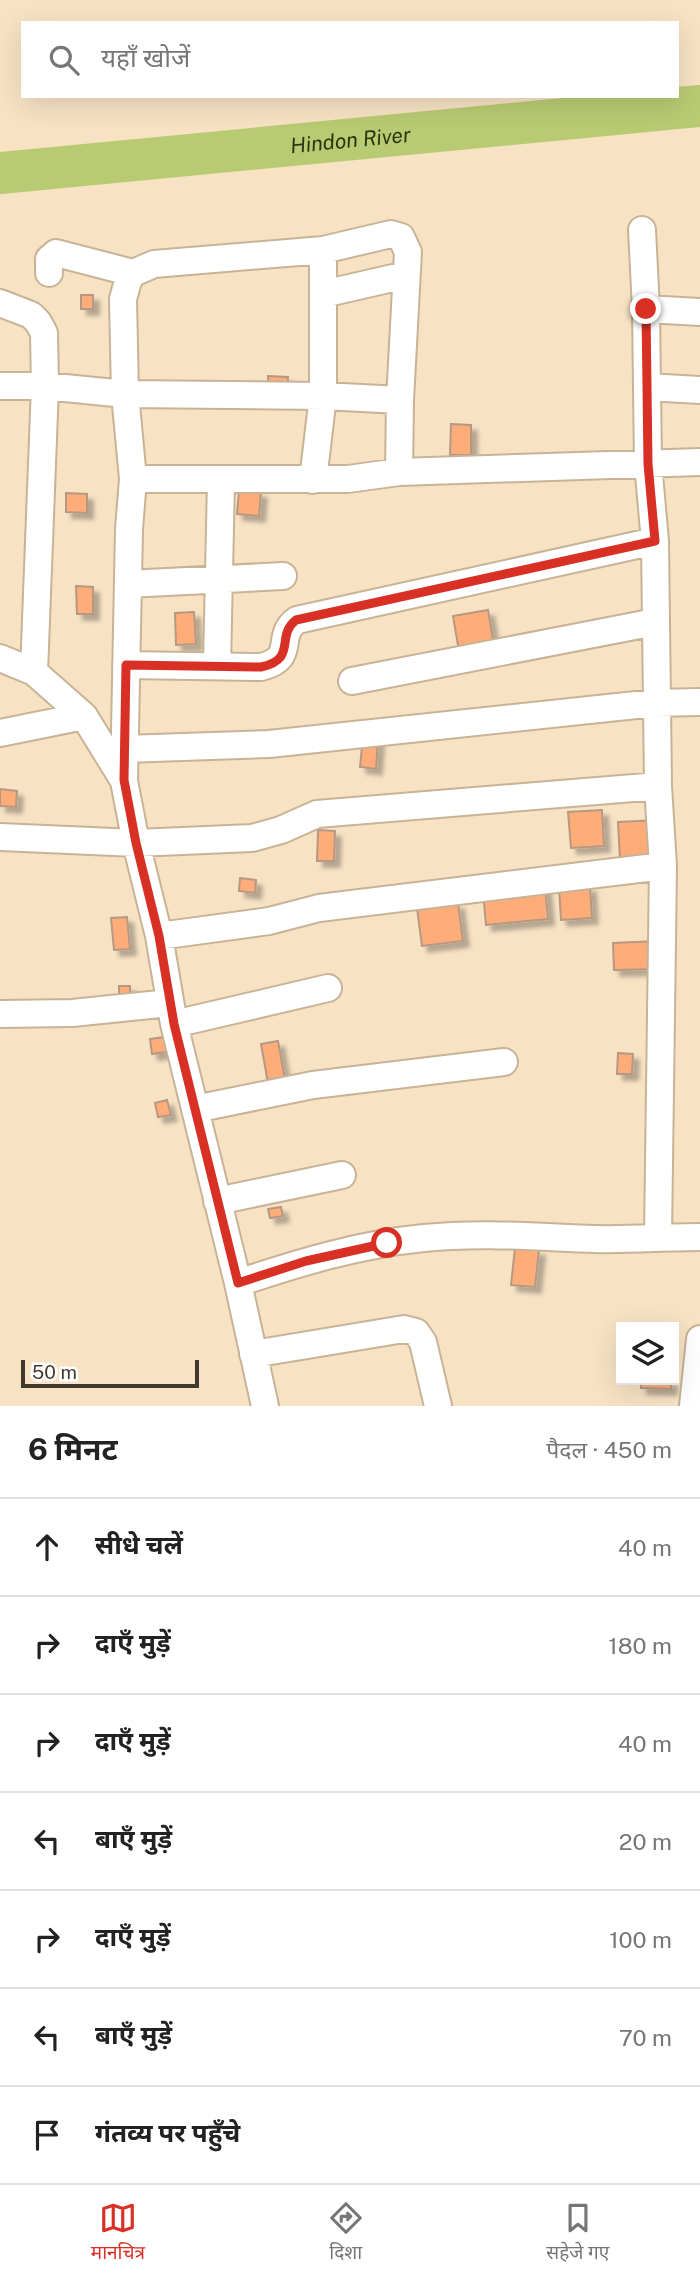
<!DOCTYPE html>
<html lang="hi">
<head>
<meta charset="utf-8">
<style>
	body { margin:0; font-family:"Public Sans","Noto Sans Devanagari",sans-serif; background:#f2f2f2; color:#222 }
	.controls { position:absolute; right:21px; bottom:21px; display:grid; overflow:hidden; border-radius:0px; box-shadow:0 7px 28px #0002 }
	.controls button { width:63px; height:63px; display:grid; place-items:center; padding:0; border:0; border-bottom:2px solid #e0e0e0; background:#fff; color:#222; font:35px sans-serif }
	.scale { position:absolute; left:21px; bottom:18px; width:178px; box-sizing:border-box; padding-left:7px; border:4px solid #41392d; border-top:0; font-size:19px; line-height:24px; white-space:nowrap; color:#41392d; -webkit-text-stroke:5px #fff; paint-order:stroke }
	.stop { position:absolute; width:21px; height:21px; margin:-16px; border:5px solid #d93025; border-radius:50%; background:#fff }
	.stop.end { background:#d93025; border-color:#fff; box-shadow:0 2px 7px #0008 }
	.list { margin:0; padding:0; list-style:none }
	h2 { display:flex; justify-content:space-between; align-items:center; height:91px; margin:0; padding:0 28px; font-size:30px }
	h2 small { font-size:23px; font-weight:400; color:#767676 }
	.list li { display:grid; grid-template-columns:46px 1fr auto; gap:21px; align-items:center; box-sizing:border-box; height:98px; padding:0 28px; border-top:2px solid #e0e0e0 }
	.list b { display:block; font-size:26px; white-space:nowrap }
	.list em { font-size:23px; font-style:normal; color:#767676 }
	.icon { flex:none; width:38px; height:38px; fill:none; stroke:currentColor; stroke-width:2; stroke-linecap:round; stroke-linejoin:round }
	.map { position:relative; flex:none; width:700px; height:1406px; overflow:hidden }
	.search { position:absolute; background:#fff; box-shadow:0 7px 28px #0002; left:21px; right:21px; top:21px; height:77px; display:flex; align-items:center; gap:18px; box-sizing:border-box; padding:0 24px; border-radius:0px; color:#767676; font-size:26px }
	.sheet { height:777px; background:#fff }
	nav { display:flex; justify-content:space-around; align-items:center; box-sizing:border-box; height:98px; border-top:2px solid #e0e0e0; background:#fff; font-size:19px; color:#767676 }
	nav a { display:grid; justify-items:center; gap:4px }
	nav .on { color:#d93025 }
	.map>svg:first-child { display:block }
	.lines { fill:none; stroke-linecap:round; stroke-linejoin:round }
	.river { stroke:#b8cb72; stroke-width:42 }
	.building { fill:#fead78; stroke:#b69885; stroke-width:2; filter:url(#shadow) }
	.minor-casing { stroke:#c8b396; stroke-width:30 }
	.minor { stroke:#fff; stroke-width:26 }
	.route { stroke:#d93025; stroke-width:9 }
	.labels { text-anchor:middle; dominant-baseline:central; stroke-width:5; stroke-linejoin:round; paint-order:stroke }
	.water-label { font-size:21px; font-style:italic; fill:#2d340d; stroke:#fff }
</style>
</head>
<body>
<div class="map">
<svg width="700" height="1406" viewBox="0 0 700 1406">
	<defs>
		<filter id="shadow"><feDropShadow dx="6" dy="6" stdDeviation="2" flood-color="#0004"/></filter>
	</defs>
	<rect width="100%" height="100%" fill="#f7e2c4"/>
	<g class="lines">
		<path class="river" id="s1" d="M0,173L700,106"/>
	</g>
	<path class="building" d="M81,295H93V309H81Z
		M268,376L288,377L287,390H268Z
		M451,424L471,425V455H450Z
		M239,490L261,492L259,516L237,514Z
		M66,493L87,494V513L66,512Z
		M76,586L93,587V614H77Z
		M488,610L494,645L459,651L453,616Z
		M194,612L196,644L176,645L175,613Z
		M363,737L378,739L376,769L360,767Z
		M0,789L17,791L16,807L0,806Z
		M602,810L604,846L571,848L568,812Z
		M660,820L662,858L620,860L618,822Z
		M318,830L335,831L334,861H317Z
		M240,878L256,880L255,893L239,891Z
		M545,886L548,919L486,925L483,892Z
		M590,886L592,918L561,920L559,888Z
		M458,903L463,941L422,946L417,908Z
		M127,917L130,949L114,950L111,918Z
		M657,941L659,969L614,970L613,943Z
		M119,986H130V1001H119Z
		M170,1036L173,1051L152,1054L150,1039Z
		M278,1041L285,1080L268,1083L261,1044Z
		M618,1053L633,1054L632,1074H617Z
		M167,1100L171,1115L158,1117L155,1103Z
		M281,1207L283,1216L270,1218L268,1209Z
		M515,1248L539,1250L535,1287L511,1285Z
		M641,1380H671V1389L641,1388Z"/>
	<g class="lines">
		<defs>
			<path id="minor" d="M642,230L646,309L648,464L655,541L658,786L663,866L658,1237
				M49,273V259L56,253L133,273
				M323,294L406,275
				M0,303L31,315L38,322L44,333L45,386L34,672
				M646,309L700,312
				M0,386H45L125,394L323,396L400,400
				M647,387L700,390
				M133,479H348L399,472L700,462
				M313,480L323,396V250
				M128,584L283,576
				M0,658L34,672L84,716L124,781
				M126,665L261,667C298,658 274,636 297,620L655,541
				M217,666L221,480
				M352,681L655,622
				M0,733L84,716
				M124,749L269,744L655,703L700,702
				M0,837L136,843L252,838L281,830L317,814L658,786
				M159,936L269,921L319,908L663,866
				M0,1014L72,1013L170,1003
				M174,1024L328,988
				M195,1109L313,1085L504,1062
				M217,1201L342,1175
				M238,1283C298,1263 360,1244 424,1238C480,1232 537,1237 594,1239C629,1240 665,1237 700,1237
				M253,1354L404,1329L416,1332L423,1342L438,1406
				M265,1406L238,1283L174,1024L159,936L136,843L124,781L129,529L133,479L125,394L123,299L128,281L133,273L154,264L323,250L391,234L401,237L408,252L400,400L399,472
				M693,1406L700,1339"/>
		</defs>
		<use href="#minor" class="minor-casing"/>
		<use href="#minor" class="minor"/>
	</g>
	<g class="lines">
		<path class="route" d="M387,1243L306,1261L238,1283L174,1024L159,936L136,843L124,780L126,665L261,667C298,659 275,636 296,620L655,541L648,464L646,309"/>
	</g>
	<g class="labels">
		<g class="water-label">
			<text stroke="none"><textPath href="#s1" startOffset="352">Hindon River</textPath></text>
		</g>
	</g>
</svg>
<div class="controls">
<button><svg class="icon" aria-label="layers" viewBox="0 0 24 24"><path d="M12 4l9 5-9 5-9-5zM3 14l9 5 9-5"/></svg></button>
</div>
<div class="scale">50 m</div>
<div class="stop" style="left:387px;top:1243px"></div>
<div class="stop end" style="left:646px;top:309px"></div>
<div class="search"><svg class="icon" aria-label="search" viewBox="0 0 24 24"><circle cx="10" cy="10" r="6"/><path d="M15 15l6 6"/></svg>यहाँ खोजें</div>
</div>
<section class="sheet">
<h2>6 मिनट<small>पैदल · 450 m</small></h2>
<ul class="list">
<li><svg class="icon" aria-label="ahead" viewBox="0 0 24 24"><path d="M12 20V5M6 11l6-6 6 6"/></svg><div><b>सीधे चलें</b></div><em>40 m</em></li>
<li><svg class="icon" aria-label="right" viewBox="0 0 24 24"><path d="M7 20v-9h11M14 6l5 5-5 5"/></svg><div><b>दाएँ मुड़ें</b></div><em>180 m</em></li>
<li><svg class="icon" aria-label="right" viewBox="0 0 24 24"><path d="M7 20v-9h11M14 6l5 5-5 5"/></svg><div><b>दाएँ मुड़ें</b></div><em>40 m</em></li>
<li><svg class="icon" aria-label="left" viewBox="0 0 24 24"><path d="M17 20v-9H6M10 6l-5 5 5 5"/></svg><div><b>बाएँ मुड़ें</b></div><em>20 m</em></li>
<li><svg class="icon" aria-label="right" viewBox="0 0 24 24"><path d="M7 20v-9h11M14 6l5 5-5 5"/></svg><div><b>दाएँ मुड़ें</b></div><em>100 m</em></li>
<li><svg class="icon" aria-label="left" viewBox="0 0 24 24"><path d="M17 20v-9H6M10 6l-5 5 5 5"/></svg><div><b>बाएँ मुड़ें</b></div><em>70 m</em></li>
<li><svg class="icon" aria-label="arrive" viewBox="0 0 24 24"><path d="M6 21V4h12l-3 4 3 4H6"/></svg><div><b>गंतव्य पर पहुँचे</b></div></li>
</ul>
</section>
<nav>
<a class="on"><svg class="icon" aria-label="map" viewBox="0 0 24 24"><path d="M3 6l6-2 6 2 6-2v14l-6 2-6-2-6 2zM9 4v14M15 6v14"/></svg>मानचित्र</a>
<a><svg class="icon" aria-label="directions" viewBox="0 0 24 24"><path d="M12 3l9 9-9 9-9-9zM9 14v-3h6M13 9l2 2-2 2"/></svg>दिशा</a>
<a><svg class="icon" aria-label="saved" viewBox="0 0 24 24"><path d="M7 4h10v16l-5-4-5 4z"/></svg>सहेजे गए</a>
</nav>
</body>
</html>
